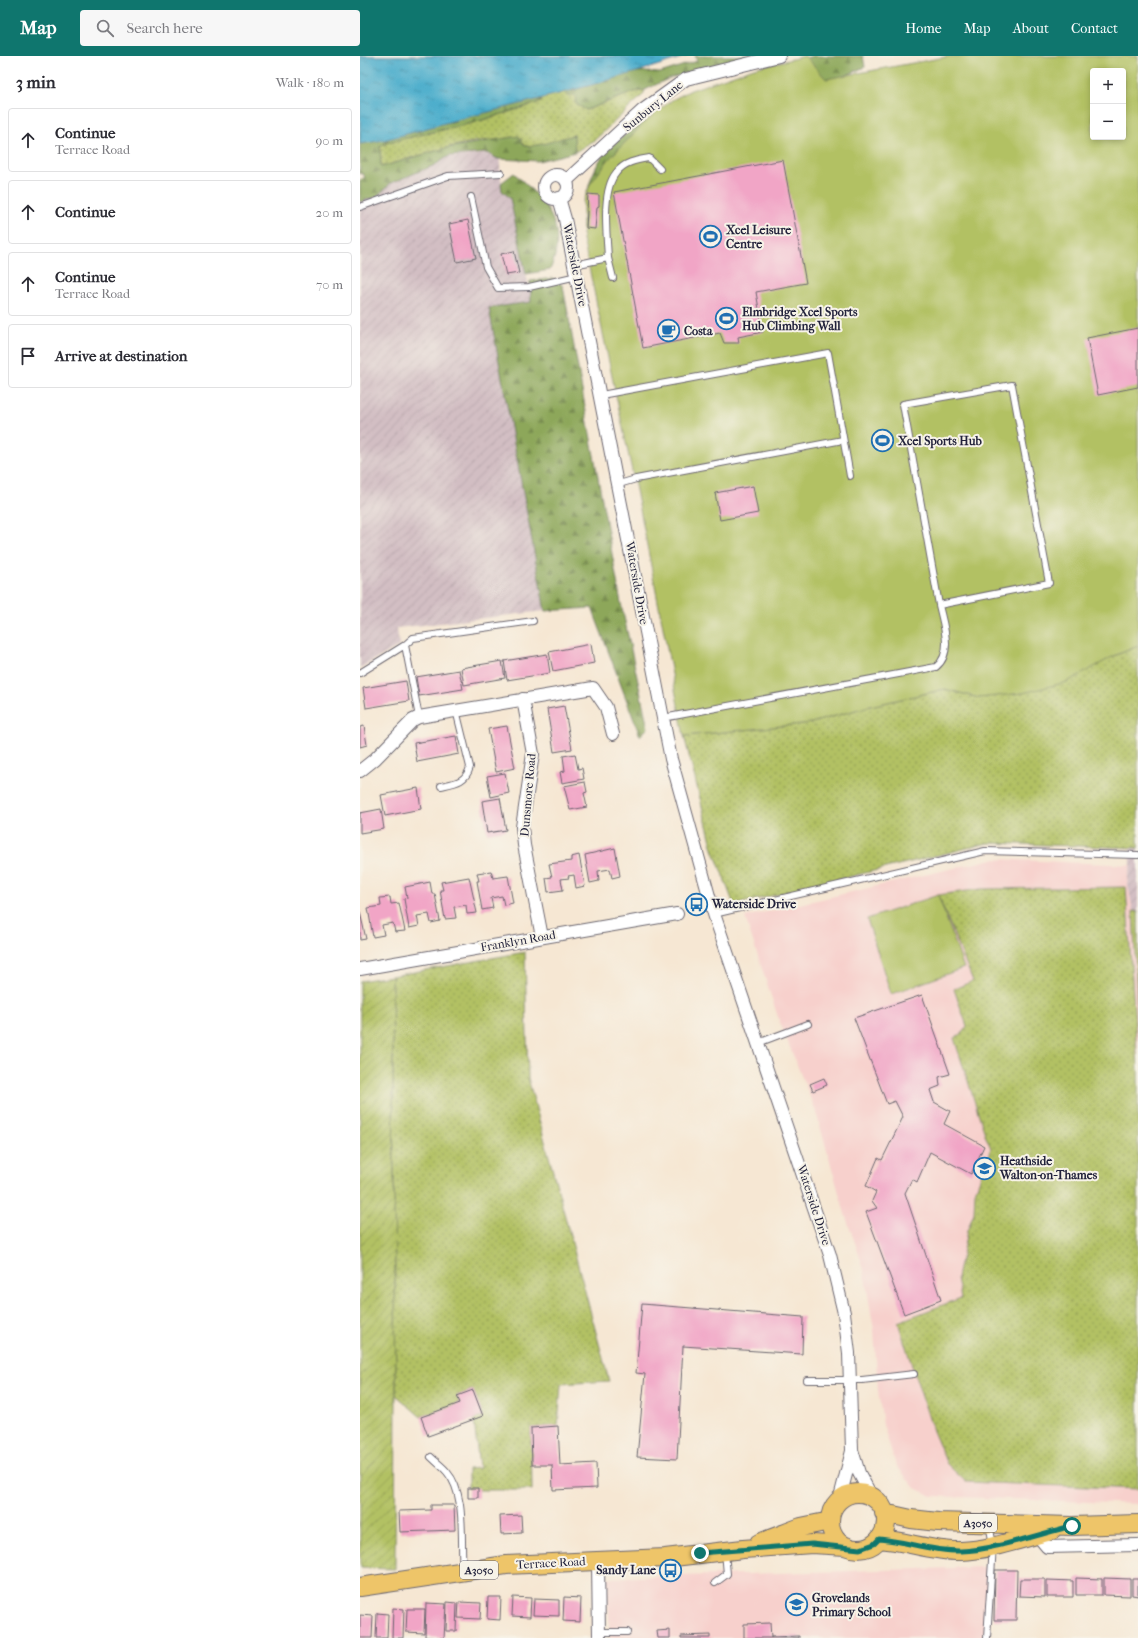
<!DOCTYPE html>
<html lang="en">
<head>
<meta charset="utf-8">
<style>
	body { margin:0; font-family:"IM FELL French Canon",serif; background:#f7f7f7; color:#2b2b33 }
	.controls { position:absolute; right:12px; top:12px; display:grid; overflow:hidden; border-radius:4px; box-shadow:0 2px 6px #0003 }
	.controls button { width:36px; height:36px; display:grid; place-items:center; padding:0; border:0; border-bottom:1px solid #e1e1e2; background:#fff; color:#2b2b33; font:20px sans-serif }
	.stop { position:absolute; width:12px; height:12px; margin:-9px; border:3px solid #0f766e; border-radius:50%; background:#fff }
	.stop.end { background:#0f766e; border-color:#fff; box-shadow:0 1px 4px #0008 }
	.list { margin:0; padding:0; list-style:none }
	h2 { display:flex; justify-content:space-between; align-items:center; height:52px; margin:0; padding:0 16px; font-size:17px }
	h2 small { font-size:13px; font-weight:400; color:#7c7c81 }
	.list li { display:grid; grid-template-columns:26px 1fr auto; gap:12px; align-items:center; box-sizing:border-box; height:64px; margin:0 8px 8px; padding:0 8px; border:1px solid #e1e1e2; border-radius:4px }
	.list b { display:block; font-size:15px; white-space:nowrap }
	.list p { margin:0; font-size:13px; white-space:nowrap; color:#7c7c81 }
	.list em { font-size:13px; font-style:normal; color:#7c7c81 }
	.icon { flex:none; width:22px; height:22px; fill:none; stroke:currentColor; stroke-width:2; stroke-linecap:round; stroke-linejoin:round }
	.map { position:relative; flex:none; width:778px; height:1582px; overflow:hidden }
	header { display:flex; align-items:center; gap:24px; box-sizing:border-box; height:56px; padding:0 20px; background:#0f766e; color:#fff }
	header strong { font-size:19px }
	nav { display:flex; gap:22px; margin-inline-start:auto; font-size:14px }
	.search { width:280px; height:36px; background:#f7f7f7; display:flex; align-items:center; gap:10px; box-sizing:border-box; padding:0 14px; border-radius:4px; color:#7c7c81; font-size:15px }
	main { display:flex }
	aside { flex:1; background:#fff }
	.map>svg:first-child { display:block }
	.built { fill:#f7d0cc }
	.industrial { fill:url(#industrial-furrows) }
	.grass { fill:url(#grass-dots); stroke:#6a7250 }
	.forest { fill:url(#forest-firs); stroke:#58644a }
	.garden { fill:url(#garden-furrows); stroke:#6a7250 }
	.pitch { fill:#b2c164; stroke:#6a7250; fill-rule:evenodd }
	.water { fill:url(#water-ripples); stroke:#386884 }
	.building { fill:#f1a5c6 }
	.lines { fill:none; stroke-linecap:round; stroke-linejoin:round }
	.lane-casing { stroke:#6c6770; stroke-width:8 }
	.street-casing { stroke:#6c6770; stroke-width:14 }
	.primary-casing { stroke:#6c6770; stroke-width:20 }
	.lane { stroke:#fff; stroke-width:6 }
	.street { stroke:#fff; stroke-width:12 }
	.primary { stroke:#eec569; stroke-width:18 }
	.route { stroke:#0f766e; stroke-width:5 }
	.labels { text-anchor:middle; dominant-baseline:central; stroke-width:4; stroke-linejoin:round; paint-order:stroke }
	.shield { fill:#f7f3e8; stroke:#62616f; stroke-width:1 }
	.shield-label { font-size:11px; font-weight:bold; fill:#22223b }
	.street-label { font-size:12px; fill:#22223b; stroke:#f7f3e8 }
	.poi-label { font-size:12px; font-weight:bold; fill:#22223b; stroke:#f7f3e8; text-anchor:start }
</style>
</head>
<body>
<header>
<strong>Map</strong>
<div class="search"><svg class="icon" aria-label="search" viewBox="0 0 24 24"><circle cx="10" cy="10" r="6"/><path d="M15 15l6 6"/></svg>Search here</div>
<nav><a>Home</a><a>Map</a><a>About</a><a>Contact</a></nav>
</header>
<main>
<aside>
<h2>3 min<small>Walk · 180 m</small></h2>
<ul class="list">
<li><svg class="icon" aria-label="ahead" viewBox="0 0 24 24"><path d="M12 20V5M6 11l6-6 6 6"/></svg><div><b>Continue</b><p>Terrace Road</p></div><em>90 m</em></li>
<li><svg class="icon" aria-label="ahead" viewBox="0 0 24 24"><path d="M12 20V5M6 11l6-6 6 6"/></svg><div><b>Continue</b></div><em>20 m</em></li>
<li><svg class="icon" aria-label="ahead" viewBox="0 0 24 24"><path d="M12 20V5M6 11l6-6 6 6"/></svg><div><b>Continue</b><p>Terrace Road</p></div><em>70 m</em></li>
<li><svg class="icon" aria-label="arrive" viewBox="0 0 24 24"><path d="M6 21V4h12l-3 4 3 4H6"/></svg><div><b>Arrive at destination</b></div></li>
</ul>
</aside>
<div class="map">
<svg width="778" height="1582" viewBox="0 0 778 1582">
	<defs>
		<pattern id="industrial-furrows" width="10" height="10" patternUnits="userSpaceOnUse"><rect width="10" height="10" fill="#d2bec3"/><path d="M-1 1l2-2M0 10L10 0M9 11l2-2" fill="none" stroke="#b4a3a8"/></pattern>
		<pattern id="grass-dots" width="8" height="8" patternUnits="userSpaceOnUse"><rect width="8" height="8" fill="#b2c164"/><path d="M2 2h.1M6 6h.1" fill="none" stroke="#909c54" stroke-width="1.8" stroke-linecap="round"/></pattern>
		<pattern id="forest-firs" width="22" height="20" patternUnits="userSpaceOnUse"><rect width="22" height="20" fill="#8da75a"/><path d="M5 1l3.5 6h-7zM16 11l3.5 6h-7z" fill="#73884c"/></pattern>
		<pattern id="garden-furrows" width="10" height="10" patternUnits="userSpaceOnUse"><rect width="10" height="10" fill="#b2c164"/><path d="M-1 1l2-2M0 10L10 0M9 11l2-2" fill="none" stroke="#909c54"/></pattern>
		<pattern id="water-ripples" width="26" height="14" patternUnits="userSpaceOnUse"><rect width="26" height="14" fill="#4daecc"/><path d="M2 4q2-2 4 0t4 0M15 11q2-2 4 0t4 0" fill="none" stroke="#408da7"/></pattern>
	</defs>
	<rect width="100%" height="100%" fill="#f7f3e8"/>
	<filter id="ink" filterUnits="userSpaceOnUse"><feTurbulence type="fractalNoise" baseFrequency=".025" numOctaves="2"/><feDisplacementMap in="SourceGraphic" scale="8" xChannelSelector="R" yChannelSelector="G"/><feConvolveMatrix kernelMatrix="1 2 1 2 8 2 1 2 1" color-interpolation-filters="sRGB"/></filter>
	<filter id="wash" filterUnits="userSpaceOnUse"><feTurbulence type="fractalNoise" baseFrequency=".012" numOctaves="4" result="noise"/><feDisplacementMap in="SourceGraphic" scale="16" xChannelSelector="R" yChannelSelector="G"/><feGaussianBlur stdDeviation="0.9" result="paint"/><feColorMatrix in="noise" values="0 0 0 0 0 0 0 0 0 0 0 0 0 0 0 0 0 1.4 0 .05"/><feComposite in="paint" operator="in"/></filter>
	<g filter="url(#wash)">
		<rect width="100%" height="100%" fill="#f6e7d3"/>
		<path class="built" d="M633,803L771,809L767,823L773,855L778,968V1448L572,1440L554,1431L536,1409L523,1369L518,1334L514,1274L503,1210L485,1158L456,1056L419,964L385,861Z
			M628,1511L626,1582H250L247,1522Z"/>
		<path class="industrial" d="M139,97L142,135L150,142L172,246L129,252L185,555L37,572L39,590L0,612V132L86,101Z
			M770,792H778V856L773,855L767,823L771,809Z"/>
		<path class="grass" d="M285,34L283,39L236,83L215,96L214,79C198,83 183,91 167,90C155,90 142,84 130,84C97,86 54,102 21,111L20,90L29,86L113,67L181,46V42L206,35L215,39L226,54L274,36Z
			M778,590V792L628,787L374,849L353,793L324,680L451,667L506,651L585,633L619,642L754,600Z
			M766,831L778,1015V1433L606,1426L587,1408L573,1375L538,1266L601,1242L597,1222L607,1175L614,1157L615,1136L631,1092L626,1081L594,982L602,977L607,970L594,933L613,925L578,839L621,833Z
			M773,855L778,856V968Z
			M165,896L168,1022L249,1325L201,1328L198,1370L171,1372L172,1434H118L117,1432H108V1413L119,1412L114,1364L123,1360L113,1334L97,1340L100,1347L61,1361L36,1339L32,920Z"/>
		<path class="forest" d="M335,0H400L352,10L310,22L285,34L274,36L226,54L216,48L215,39H206L205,28L270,11L286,16L300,17L337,5Z
			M453,0H503L505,11L466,28L385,18Z
			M174,33L181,42V46L113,67L29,86L20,90L21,111L86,92L159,80L165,90C183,90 197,83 214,79L215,96L179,105L138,103L127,97L89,100L75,109L31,127L16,141L0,146V124L5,121L2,117L0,118V75Z
			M284,65L290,86L223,176C223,148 228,120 245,96C253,86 273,74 284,65Z
			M154,117C186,146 209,170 190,214L166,218L150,142L142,135L141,127Z
			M193,222L203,230L261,547L288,672L280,680L232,552L185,555L129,252L171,246L170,225Z"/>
		<path class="garden" d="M32,920L36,1339L35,1513L0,1512V925Z"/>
		<path class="pitch" d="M445,0L466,23L591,0H778V590L754,600L707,626L663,637L619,642L585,633L506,651L451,667L324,680L280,453L223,183V145L231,127L249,103L287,64L312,44L331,34L394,12ZM733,15H763V81H733Z
			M578,839L604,912L531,938L507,863Z"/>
		<path class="water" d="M0,0H327C252,25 176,44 100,63C67,71 33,84 0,88Z"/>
		<g id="blocks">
			<path class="building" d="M423,104L446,227L396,236L403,276L378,281L379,287H364L360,277L283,292L254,136Z
				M228,138L239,139V150L237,151L235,173L226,172Z
				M108,164L116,202L97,206L89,168Z
				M154,195L159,217L146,219L141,198Z
				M778,272V331L738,339L727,282Z
				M393,430L398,457L360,464L355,437Z
				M231,588L234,607L193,615L189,596Z
				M187,598L190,617L147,624L144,605Z
				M142,605L145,622L104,629L101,612Z
				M99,614L103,633L59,640L56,621Z
				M46,625L49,645L6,652L3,632Z
				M204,650L212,693L194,696L187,653Z
				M4,670L7,689L0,691V671Z
				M147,670L155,712L136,716L128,673Z
				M96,680L99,698L57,706L54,687Z
				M215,698L218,713L222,712L224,723L202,727L200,716L205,715L203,700Z
				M145,717L149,737L131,741L127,720Z
				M225,726L227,736L224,737L227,751L210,754L204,730Z
				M58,732L61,753L25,760L21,739Z
				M140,742L146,774L127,777L122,745Z
				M21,753L24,773L0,777V757Z
				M255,792L260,820L252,822L250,813L238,815L239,825L230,827L225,799Z
				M219,799L225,830L216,832L214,819L208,820L209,822L201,823L203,834L188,836L186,822L192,821L189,808L211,805V801Z
				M131,815L133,822L148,820L153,847L144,849L142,840L131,842L133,852L122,854L117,825H119L117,817Z
				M109,821L117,857L107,858L106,849L94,851L96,862L85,863L80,834H83L81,826Z
				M70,826L72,838H75L80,865L71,867L69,858L57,860L59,870L49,872L44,843L47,842L45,831Z
				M30,841L31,848L39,847L45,875L35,876L33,867L22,869L24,879L13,881L8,852L21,850L20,842Z
				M0,856L6,883L0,884Z
				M562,939L590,1018L579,1021L580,1030L570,1034L574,1046L590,1055L584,1068L624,1090L611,1118L570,1096L557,1126L552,1123L545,1137L581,1244L544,1258L506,1156L517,1152L512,1145L516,1136L506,1130L518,1102L522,1104L543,1061L535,1045L527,1048L494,962Z
				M464,1022L467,1029L453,1035L450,1028Z
				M282,1248L443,1261L442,1298L323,1290L317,1403L277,1401L285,1318L276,1317Z
				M113,1334L123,1360L68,1380L61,1361L100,1347L97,1340Z
				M198,1370L200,1409L236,1407L237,1432L193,1434L192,1409H172L171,1372Z
				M108,1432H118V1442H108Z
				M71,1449H94L95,1474L40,1476L39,1455L71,1454Z
				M161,1459L162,1477L141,1478L140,1460Z
				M635,1514H657L656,1564H634Z
				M716,1522L742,1523V1539H716Z
				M744,1522L770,1523V1540L744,1539Z
				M660,1523H685V1541L659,1540Z
				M772,1523H778V1540L772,1539Z
				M687,1524L713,1525V1541H687Z
				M128,1541H141L140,1564L127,1563Z
				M153,1541L171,1542L170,1561L152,1560Z
				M204,1541L221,1542L220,1566L203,1565Z
				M174,1543L199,1544V1560L173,1559Z
				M87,1546L97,1547L96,1575H86Z
				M99,1546L121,1547L120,1563L98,1562Z
				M66,1547L86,1548L84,1582L65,1581Z
				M33,1552L44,1553L43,1582H32Z
				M47,1553H65L64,1577L46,1576Z
				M17,1557L28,1558L27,1582H16Z
				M0,1559L13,1560L12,1582H0Z
				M410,1567L411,1582H384V1568Z
				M310,1574V1582H298L297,1575Z
				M350,1579V1582H321V1580Z
				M439,1580V1582H411V1581Z"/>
		</g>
	</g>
	<g filter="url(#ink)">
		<use href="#blocks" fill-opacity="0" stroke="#6c6770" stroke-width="1"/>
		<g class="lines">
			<defs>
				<path id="lane" d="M111,141L126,211L138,232L169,231L217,220
					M0,151L88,120L141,117
					M248,202C247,180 241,135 256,117C264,106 277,104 289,102L300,113
					M214,209L248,202L253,222
					M652,329L689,527L579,549L543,348Z
					M241,339L468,297L490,420
					M259,428L276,423L483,384
					M45,589L53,582L173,565
					M0,617L45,589L59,661
					M303,662L576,611C594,597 583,568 579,549
					M81,730C95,727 106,726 110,711L96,654
					M354,858L625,795L778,799
					M398,987L448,968
					M447,1324H502L554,1318
					M71,1401C76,1406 82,1410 87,1416C107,1439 100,1485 103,1513
					M355,1527L367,1518L365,1496
					M239,1576H267
					M627,1582L633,1489L629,1468"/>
				<path id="street" d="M184 131a12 12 0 1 1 24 0a12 12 0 1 1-24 0Z
					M206,125L283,54L326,23L419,0
					M199,142L205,163L311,703L354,858L470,1199L484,1257L489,1297L492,1394L499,1417L512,1441
					M163,643L173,698L162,771L164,789L182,881
					M0,715L15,703L53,664L59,661L233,632L246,651L253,678
					M0,913L317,858
					M479,1445L492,1395
					M677,1479L687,1491L778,1489
					M238,1505L239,1582"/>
				<path id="primary" d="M470 1465a28 28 0 1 1 56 0a28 28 0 1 1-56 0Z
					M524,1457L551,1463L578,1466L712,1470L778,1468
					M519,1483C547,1485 574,1496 601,1495C631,1494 662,1482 691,1475
					M399,1487L441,1471L470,1465
					M0,1531L146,1509L305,1502L383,1493L452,1488L486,1490"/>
			</defs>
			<use href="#lane" class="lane-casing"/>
			<use href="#street" class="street-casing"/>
			<use href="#primary" class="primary-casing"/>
			<use href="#lane" class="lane"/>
			<use href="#street" class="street"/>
			<use href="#primary" class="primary"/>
		</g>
	</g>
	<g class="lines" filter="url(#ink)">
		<path class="route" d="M340,1497L452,1488L500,1493L514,1488L519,1483C546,1485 573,1496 601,1495C634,1494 679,1478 712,1470"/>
	</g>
	<defs>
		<symbol id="stadium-ring" viewBox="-11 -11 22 22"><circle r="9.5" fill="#f7f3e8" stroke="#1f6fb2" stroke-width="1.5"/><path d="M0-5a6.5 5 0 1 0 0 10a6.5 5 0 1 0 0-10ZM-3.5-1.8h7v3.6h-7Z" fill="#1f6fb2"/></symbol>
		<symbol id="cafe-ring" viewBox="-11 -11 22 22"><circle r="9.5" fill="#f7f3e8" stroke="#1f6fb2" stroke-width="1.5"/><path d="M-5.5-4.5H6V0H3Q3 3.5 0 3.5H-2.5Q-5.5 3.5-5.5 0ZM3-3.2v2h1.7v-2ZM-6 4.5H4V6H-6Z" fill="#1f6fb2"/></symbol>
		<symbol id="bus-ring" viewBox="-11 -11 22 22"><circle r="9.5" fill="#f7f3e8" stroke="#1f6fb2" stroke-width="1.5"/><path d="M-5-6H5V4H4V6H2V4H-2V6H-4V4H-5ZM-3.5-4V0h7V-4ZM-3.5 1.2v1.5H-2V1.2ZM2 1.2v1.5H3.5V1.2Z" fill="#1f6fb2"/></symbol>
		<symbol id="school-ring" viewBox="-11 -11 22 22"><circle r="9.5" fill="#f7f3e8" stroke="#1f6fb2" stroke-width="1.5"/><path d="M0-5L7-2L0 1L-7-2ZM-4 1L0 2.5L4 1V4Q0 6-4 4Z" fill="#1f6fb2"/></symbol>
	</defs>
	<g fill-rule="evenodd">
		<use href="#stadium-ring" x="338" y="168" width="25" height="25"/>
		<use href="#stadium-ring" x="354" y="250" width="25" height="25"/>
		<use href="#cafe-ring" x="296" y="262" width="25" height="25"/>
		<use href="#stadium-ring" x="510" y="372" width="25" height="25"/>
		<use href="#bus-ring" x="324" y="836" width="25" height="25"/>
		<use href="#school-ring" x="612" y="1100" width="25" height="25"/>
		<use href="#bus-ring" x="298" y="1502" width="25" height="25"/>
		<use href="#school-ring" x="424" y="1536" width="25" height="25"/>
	</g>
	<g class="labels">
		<g class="shield">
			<rect x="599" y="1458" width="38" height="18" rx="3"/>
			<rect x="100" y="1505" width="38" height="18" rx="3"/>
		</g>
		<g class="shield-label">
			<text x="618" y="1467">A3050</text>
			<text x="119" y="1514">A3050</text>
		</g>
		<g class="street-label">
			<text transform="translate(293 50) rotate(-39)">Sunbury Lane</text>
			<text transform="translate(215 209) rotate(79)">Waterside Drive</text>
			<text transform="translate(277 527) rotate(80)">Waterside Drive</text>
			<text transform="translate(168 739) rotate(-85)">Dunsmore Road</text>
			<text transform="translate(158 885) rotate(-10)">Franklyn Road</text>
			<text transform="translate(454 1149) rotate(72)">Waterside Drive</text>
			<text transform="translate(191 1507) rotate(-3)">Terrace Road</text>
		</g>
		<g class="poi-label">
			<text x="366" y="174">Xcel Leisure<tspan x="366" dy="14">Centre</tspan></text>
			<text x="382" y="256">Elmbridge Xcel Sports<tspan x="382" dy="14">Hub Climbing Wall</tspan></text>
			<text x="324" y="275">Costa</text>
			<text x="538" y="385">Xcel Sports Hub</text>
			<text x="352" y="848">Waterside Drive</text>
			<text x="640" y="1105">Heathside<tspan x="640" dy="14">Walton-on-Thames</tspan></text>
			<text x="296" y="1514" text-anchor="end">Sandy Lane</text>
			<text x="452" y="1542">Grovelands<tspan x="452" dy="14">Primary School</tspan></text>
		</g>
	</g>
</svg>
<div class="controls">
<button>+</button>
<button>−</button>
</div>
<div class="stop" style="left:712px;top:1470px"></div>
<div class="stop end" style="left:340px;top:1497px"></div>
</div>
</main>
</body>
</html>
